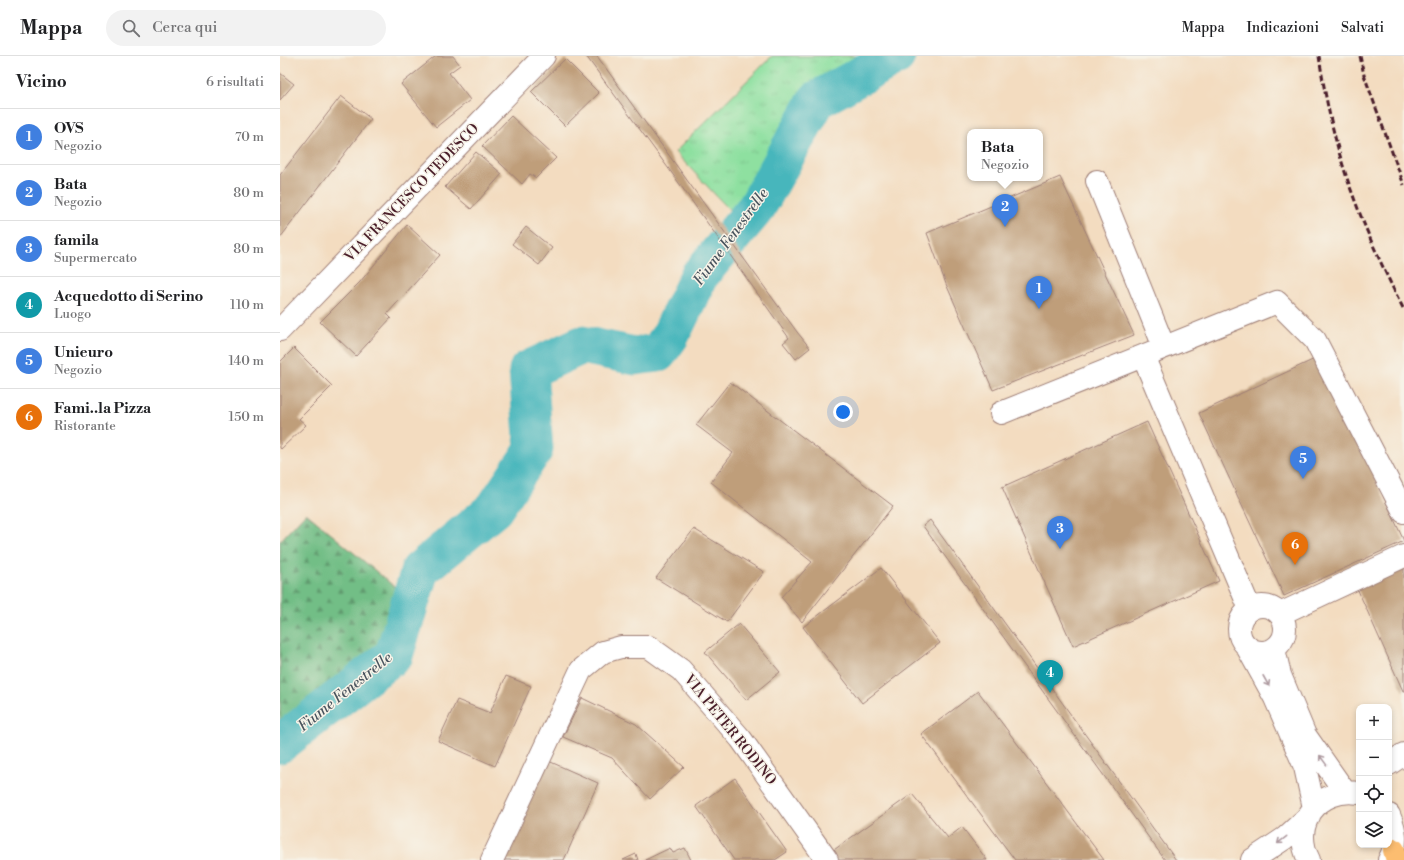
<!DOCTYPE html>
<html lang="it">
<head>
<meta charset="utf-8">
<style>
	body { margin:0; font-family:"Libre Bodoni",serif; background:#f2f2f2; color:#202124 }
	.controls { position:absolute; right:12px; bottom:12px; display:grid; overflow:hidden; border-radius:8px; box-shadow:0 2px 6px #0003 }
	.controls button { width:36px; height:36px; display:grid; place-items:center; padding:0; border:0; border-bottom:1px solid #e0e0e0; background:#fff; color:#202124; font:20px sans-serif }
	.you { position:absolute; left:563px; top:356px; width:14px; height:14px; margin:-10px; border:3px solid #fff; border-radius:50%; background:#1a73e8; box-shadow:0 0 0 6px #1a73e833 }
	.badge { display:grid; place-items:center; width:26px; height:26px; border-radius:50%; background:#c8321e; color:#fff; font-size:13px; font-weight:700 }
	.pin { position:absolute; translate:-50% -33px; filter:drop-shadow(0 1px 2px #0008) }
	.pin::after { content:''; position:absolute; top:21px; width:14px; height:12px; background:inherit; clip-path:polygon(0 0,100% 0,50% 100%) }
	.popup { position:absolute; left:687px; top:73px; width:76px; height:52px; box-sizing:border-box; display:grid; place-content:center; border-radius:8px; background:#fff; filter:drop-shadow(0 1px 3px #0005); font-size:13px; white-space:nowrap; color:#757577 }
	.popup b { font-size:15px; color:#202124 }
	.popup::after { content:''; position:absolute; left:50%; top:100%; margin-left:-8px; border:8px solid transparent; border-top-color:#fff }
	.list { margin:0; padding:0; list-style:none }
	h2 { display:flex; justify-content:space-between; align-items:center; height:52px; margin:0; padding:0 16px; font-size:17px }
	h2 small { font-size:13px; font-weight:400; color:#757577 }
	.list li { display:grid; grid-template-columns:26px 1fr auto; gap:12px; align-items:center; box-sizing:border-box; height:56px; padding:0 16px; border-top:1px solid #e0e0e0 }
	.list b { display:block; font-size:15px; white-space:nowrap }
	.list p { margin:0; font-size:13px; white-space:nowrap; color:#757577 }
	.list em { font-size:13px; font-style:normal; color:#757577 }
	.icon { flex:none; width:22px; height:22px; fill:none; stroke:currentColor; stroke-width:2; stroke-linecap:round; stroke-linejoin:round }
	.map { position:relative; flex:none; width:1124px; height:804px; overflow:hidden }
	header { display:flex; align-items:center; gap:24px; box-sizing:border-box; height:56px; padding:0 20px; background:#fff; border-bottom:1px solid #e0e0e0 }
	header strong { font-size:19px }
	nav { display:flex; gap:22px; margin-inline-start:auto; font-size:14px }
	.search { width:280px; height:36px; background:#f2f2f2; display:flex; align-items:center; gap:10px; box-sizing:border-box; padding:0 14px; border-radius:22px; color:#757577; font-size:15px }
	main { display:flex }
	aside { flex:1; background:#fff }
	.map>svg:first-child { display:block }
	.grass { fill:url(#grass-tufts); stroke:#6c8066 }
	.forest { fill:url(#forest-firs); stroke:#5e6e58 }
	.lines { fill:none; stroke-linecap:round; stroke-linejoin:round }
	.river { stroke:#47b6bc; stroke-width:39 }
	.building { fill:#bf9e7a }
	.minor-casing { stroke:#9e7e76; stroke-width:24 }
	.highway-casing { stroke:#9e7e76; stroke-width:24 }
	.minor { stroke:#fff; stroke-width:22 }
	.highway { stroke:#fcbd6f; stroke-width:22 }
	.rail { stroke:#4a1f2b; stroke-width:3; stroke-dasharray:6 3; stroke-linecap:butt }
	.oneway { stroke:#ae9aa0 }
	.labels { text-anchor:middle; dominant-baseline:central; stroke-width:3; stroke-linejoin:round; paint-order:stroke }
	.street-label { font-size:14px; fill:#4a1f2b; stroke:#f7f3e8 }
	.water-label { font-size:15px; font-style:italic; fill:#49545e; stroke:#f7f3e8 }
</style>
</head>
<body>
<header>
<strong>Mappa</strong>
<div class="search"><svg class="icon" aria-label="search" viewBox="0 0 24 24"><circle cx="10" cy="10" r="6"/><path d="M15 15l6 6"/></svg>Cerca qui</div>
<nav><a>Mappa</a><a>Indicazioni</a><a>Salvati</a></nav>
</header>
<main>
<aside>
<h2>Vicino<small>6 risultati</small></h2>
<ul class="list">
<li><span class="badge" style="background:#3f7fe0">1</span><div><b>OVS</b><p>Negozio</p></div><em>70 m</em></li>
<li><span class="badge" style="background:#3f7fe0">2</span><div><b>Bata</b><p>Negozio</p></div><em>80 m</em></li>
<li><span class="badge" style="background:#3f7fe0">3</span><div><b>famila</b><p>Supermercato</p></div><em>80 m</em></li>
<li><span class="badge" style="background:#0f9aa8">4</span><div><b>Acquedotto di Serino</b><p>Luogo</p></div><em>110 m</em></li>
<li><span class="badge" style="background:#3f7fe0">5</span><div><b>Unieuro</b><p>Negozio</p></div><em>140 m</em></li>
<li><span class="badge" style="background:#e8710a">6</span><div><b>Fami..la Pizza</b><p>Ristorante</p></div><em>150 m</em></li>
</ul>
</aside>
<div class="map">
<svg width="1124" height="804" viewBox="0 0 1124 804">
	<defs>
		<pattern id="grass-tufts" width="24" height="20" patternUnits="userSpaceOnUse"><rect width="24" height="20" fill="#8ee0a0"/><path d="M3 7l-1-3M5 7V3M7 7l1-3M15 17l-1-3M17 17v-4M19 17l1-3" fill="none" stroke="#7cc08a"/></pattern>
		<pattern id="forest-firs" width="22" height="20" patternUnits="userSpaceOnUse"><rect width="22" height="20" fill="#72be86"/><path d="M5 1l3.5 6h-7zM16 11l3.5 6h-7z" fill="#609a6e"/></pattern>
	</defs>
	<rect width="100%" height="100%" fill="#f7f3e8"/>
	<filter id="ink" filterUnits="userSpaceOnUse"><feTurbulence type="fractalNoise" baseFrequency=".025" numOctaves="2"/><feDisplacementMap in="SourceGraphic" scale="8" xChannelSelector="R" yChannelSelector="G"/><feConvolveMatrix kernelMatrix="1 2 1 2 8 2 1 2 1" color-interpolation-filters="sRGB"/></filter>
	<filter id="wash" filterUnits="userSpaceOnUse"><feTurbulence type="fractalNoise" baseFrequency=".012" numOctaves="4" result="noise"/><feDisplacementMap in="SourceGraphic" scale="16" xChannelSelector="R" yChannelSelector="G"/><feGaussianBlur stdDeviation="0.9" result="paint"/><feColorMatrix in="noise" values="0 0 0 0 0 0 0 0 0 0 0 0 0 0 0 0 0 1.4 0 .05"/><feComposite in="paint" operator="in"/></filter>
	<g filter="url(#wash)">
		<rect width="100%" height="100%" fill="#f3dcc0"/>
		<path class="grass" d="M492,0H616L537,44L460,165L395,96Z"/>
		<path class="forest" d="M26,457L122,537L87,611L0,672V485Z"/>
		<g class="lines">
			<path class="river" d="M0,688L114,599L140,514L214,453L254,393L248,314L302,289L355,300L378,297L390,280L419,220L477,151L537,44L616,0"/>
		</g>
		<g id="blocks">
			<path class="building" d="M156,0H173L180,9L169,17L190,44L156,71L121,28Z
				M306,0H317L517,276L530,292L516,303L503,287L509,282L394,120Z
				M285,3L319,37L285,70L251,36Z
				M0,17L14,28L0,44Z
				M61,40L91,63L0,182V119Z
				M231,60L276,102L256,122L250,118L242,128L202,90Z
				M196,96L222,118L191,153L165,131Z
				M780,121L854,279L713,334L666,228L647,177Z
				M127,169L160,199L107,258L111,262L76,300L40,266L80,226Z
				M246,171L272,192L259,209L232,188Z
				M14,292L52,330L19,363L26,369L1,393L0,392V306Z
				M1039,301L1124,485L1004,540L919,357Z
				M450,326L613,450L522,566L501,541L532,506L431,426L453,397L416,369Z
				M867,366L939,525L793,590L722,431Z
				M650,464L896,804H885L643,470Z
				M414,473L484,516L447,566L376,522Z
				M1124,511V635H1123L1077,532Z
				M601,512L660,587L582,647L523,571Z
				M459,568L500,616L466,644L425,596Z
				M226,620L251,630L215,710L158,685L177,644L210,657Z
				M698,635L824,804H735L641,678Z
				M302,642L356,668L404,711L370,743L332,702L283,681Z
				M264,703L318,727L284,804H219Z
				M455,722L507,796L495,804H454L416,750Z
				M632,738L668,782L682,771L707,804H557L551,796Z
				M390,792L393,797L405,792L411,804H365Z
				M356,798L358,804H343Z"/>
		</g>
	</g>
	<g filter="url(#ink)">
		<use href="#blocks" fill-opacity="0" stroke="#9e7e76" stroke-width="1"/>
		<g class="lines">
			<defs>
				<path id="minor" d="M817,125L884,291
					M0,274L264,0
					M863,300L970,553
					M721,357L997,246L1035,284L1124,456
					M959 573a23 23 0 1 1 46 0a23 23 0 1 1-46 0Z
					M1000,558L1124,500
					M967,591L995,642L1025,711L1034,752
					M994,593L1000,619L1025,679L1065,736
					M1109,708L1124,698
					M1109,759C1116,775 1118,788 1109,804
					M212,804L301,614L323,596L341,591H369L401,614L461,683L547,804
					M972,804L1005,782L1029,760
					M1029,804C1010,768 1039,731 1078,737"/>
				<path id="highway" d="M1114,794L1117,804"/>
			</defs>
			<use href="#minor" class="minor-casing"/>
			<use href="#highway" class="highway-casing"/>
			<use href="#minor" class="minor"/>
			<use href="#highway" class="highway"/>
			<path class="rail" d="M1039,0C1043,27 1048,54 1055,81C1070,141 1096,199 1124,254
				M1080,0L1084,19L1124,129"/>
		</g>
		<defs><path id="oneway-shaft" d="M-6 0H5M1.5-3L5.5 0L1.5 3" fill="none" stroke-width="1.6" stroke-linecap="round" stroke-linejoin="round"/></defs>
		<g class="oneway">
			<use href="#oneway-shaft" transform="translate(986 625) rotate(61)"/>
			<use href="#oneway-shaft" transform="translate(1043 704) rotate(-126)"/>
			<use href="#oneway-shaft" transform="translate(1002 784) rotate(142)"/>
		</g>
	</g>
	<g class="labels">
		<g class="street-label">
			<text transform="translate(132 137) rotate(-46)">VIA FRANCESCO TEDESCO</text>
			<text transform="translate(450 674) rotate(51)">VIA PETER RODINO</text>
		</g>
		<g class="water-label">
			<text transform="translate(451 181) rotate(-54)">Fiume Fenestrelle</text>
			<text transform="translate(65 636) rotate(-39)">Fiume Fenestrelle</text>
		</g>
	</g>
</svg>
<div class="controls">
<button>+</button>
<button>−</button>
<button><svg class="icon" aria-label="locate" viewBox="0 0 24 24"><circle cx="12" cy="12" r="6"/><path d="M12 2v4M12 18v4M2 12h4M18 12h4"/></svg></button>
<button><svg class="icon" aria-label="layers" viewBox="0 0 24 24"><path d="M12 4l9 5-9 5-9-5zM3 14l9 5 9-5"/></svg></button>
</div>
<div class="you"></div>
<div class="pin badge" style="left:759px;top:253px;background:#3f7fe0">1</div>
<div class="pin badge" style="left:725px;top:171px;background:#3f7fe0">2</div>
<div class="popup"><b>Bata</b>Negozio</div>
<div class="pin badge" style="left:780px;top:493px;background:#3f7fe0">3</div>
<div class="pin badge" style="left:770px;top:637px;background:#0f9aa8">4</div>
<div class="pin badge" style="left:1023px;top:423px;background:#3f7fe0">5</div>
<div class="pin badge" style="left:1015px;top:509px;background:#e8710a">6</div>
</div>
</main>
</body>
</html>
